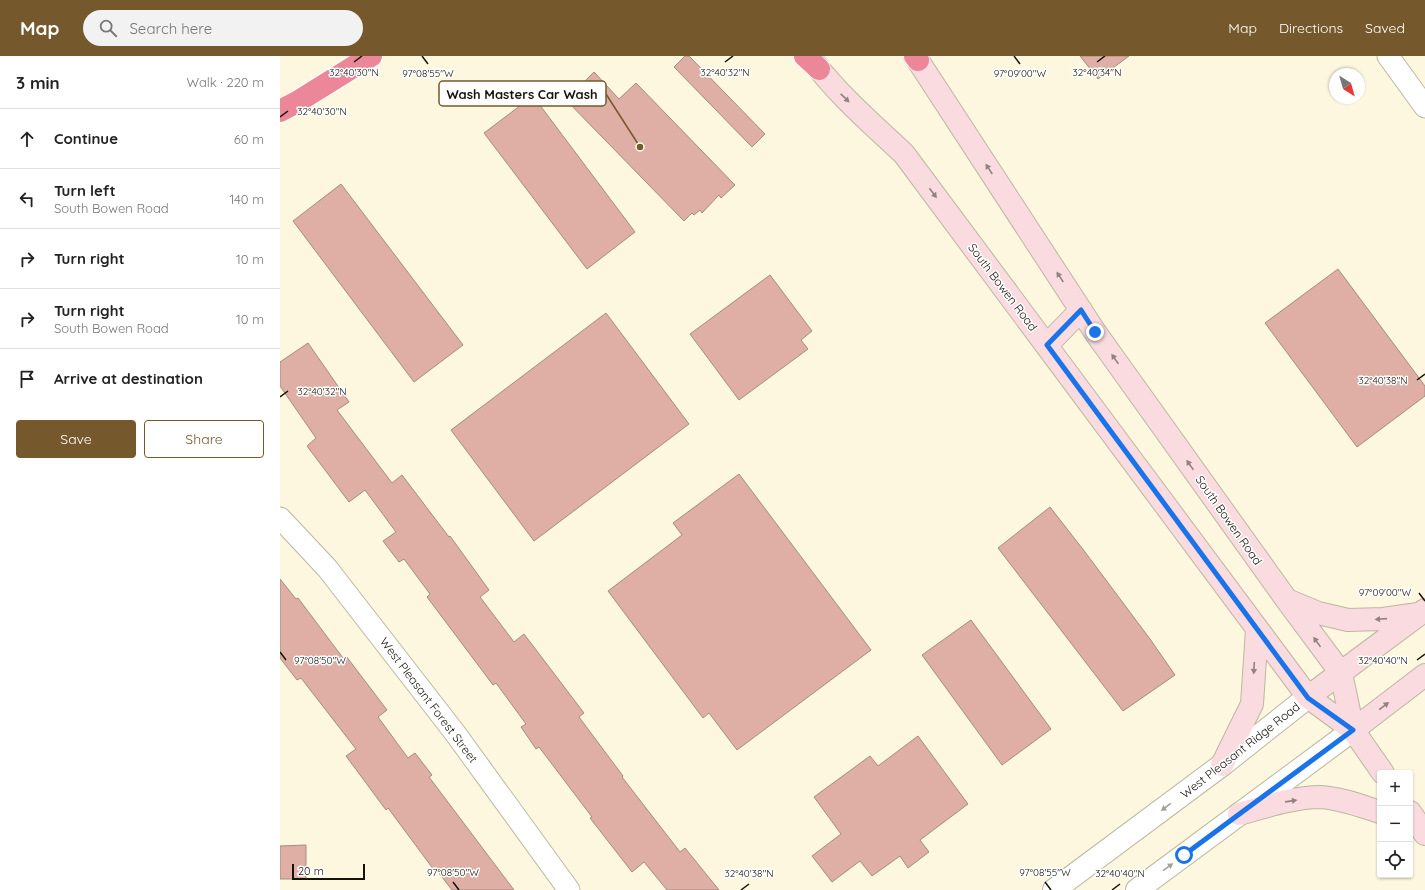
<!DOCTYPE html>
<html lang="en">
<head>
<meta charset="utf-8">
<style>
	body { margin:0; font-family:Quicksand,sans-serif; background:#f2f2f2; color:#222 }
	.controls { position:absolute; right:12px; bottom:12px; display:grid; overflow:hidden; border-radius:4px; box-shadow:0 1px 3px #0004 }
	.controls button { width:36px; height:36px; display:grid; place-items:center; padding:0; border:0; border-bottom:1px solid #e0e0e0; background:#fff; color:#222; font:20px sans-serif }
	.compass { position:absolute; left:1049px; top:12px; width:36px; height:36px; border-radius:50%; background:#fff; box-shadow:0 1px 3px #0004; rotate:143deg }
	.scale { position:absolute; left:12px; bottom:10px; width:73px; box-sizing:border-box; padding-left:4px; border:2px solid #15120a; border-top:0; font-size:11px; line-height:14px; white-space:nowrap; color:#15120a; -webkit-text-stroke:3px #fff; paint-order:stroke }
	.stop { position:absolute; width:12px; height:12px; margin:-9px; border:3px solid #1a73e8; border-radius:50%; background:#fff }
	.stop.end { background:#1a73e8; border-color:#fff; box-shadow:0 1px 4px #0008 }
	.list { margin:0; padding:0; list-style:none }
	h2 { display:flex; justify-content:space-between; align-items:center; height:52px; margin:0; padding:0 16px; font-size:17px }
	h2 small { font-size:13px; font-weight:400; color:#767676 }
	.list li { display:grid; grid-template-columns:26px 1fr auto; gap:12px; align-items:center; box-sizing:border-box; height:60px; padding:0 16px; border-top:1px solid #e0e0e0 }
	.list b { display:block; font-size:15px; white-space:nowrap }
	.list p { margin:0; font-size:13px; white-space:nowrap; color:#767676 }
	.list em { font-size:13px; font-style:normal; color:#767676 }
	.actions { display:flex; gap:8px; padding:12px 16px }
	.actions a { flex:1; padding:9px 0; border:1px solid #75582b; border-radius:4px; text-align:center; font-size:14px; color:#75582b }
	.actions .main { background:#75582b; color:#fff }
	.icon { flex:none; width:22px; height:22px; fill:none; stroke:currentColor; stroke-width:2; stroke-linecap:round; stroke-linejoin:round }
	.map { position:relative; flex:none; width:1145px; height:834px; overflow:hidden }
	header { display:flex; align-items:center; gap:24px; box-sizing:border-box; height:56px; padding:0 20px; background:#75582b; color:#fff }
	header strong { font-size:19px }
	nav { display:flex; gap:22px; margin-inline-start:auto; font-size:14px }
	.search { width:280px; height:36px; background:#f2f2f2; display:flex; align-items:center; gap:10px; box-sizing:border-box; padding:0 14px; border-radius:22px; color:#767676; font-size:15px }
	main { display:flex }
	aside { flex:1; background:#fff }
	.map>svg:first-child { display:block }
	.building { fill:#dfaea4; stroke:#a48b86 }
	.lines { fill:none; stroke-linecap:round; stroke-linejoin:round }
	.minor-casing { stroke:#bcb7a0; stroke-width:23 }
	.tertiary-casing { stroke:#bcb7a0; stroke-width:24 }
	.secondary-casing { stroke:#bcb7a0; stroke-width:24 }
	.motorway-casing { stroke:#fff; stroke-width:24 }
	.minor { stroke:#fff; stroke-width:21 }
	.tertiary { stroke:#fff; stroke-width:22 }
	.secondary { stroke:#f9dbe0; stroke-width:22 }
	.motorway { stroke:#ec8799; stroke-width:22 }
	.oneway { fill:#928180 }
	.oneway2 { fill:#a1a09d }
	.route { stroke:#1a73e8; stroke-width:5 }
	.ticks { fill:none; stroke:#15120a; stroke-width:1.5 }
	.labels { text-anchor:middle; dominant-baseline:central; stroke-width:3; stroke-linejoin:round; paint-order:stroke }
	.street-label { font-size:12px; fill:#15120a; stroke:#fff }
	.ticks-label { font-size:10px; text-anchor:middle; fill:#15120a; stroke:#fff; stroke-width:3; stroke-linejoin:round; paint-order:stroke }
	.leader { fill:none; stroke:#75582b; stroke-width:1.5 }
	.callout-dot { fill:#75582b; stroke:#fff; stroke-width:1.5 }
	.callout { fill:#fff; stroke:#75582b; stroke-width:1.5 }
	.callout-label { font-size:13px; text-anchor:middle; font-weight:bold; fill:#15120a }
</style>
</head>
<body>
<header>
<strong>Map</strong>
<div class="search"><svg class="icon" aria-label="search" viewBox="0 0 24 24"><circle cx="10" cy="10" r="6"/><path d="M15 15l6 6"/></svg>Search here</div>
<nav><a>Map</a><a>Directions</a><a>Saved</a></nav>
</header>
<main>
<aside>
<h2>3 min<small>Walk · 220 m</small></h2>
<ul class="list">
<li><svg class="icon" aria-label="ahead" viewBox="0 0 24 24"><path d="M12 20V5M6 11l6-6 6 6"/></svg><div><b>Continue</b></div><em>60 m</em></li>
<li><svg class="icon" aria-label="left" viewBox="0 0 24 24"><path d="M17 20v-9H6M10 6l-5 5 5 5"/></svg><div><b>Turn left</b><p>South Bowen Road</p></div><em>140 m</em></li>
<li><svg class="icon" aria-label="right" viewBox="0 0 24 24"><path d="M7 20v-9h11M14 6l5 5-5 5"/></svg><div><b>Turn right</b></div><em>10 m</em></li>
<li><svg class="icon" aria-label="right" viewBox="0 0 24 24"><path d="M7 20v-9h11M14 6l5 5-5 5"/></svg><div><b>Turn right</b><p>South Bowen Road</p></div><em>10 m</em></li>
<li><svg class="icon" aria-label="arrive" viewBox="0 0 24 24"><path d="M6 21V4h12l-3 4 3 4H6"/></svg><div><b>Arrive at destination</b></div></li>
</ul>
<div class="actions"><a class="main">Save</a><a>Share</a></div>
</aside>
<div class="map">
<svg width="1145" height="834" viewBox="0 0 1145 834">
	<rect width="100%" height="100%" fill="#fdf7df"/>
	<path class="building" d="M405,0H409L485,78L472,91L394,11Z
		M800,0H849L818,23Z
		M314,16L339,43L356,27L455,129L441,142L439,139L422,157L420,154L414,159L412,157L404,165L286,44Z
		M253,40L355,176L307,213L204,77Z
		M61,128L183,289L134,326L13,165Z
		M1058,213L1145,330V340L1077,391L985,267Z
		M490,219L532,275L521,284L528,293L459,344L410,278Z
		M326,257L409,368L254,485L171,374Z
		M28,287L69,346L57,354L112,427L122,419L169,481L170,480L209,534L200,541L234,586L244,578L304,657L299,661L343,720L342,721L400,796L405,792L439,834H387L364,806L352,816L310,762L312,761L259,691L256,693L241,671L246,668L216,627L213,629L147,541L150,538L124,503L119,506L103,485L116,476L85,434L69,446L27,390L36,382L0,330V306Z
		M459,418L591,594L457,694L429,657L423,662L328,535L402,479L393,467Z
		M770,451L805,496L870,583L895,619L843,655L718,492Z
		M0,523L16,543L18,542L63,602L66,600L107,654L98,661L128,702L135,697L152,719L149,721L234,834H172L155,812L154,814L108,752L106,754L66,700L76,693L21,622L17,624L0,602Z
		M691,564L771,673L722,709L642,599Z
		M638,680L688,748L640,784L649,796L628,812L620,800L592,820L580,805L552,826L532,800L561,778L534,741L590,700L598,710Z
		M26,789V823H0V790Z"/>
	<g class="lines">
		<defs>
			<path id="minor" d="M1108,0L1145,51
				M0,462L47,512L175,677L289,834"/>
			<path id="tertiary" d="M774,834L942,709L1028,641
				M857,834L1073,674"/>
			<path id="secondary" d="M529,0C556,37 591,67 624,98L1028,641L1073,674L1103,717
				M635,0L815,276L1006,543L1061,617L1073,674
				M767,289L801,254
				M1007,544L1038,557L1068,564L1103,563L1138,558
				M1028,641L1145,554
				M1073,674L1145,619
				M942,709L972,648L977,573
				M1130,756L1145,778
				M959,758C984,751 1015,741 1040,741C1060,742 1081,750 1100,756"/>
			<path id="motorway" d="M525,0L539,13
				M635,0L638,4
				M0,55L17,46L91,0"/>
		</defs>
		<use href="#minor" class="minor-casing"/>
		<use href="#tertiary" class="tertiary-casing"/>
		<use href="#secondary" class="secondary-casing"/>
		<use href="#motorway" class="motorway-casing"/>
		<use href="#minor" class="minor"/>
		<use href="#tertiary" class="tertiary"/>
		<use href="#secondary" class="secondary"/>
		<use href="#motorway" class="motorway"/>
	</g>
	<defs><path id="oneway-solid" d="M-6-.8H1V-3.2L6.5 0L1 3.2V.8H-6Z"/></defs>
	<g class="oneway">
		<use href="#oneway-solid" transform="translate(565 42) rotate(44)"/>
		<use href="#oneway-solid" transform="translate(709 113) rotate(-123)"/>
		<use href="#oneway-solid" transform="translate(653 137) rotate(53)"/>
		<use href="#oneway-solid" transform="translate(780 221) rotate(-123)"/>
		<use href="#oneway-solid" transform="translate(835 303) rotate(-125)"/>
		<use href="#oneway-solid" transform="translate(910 409) rotate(-125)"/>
		<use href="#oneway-solid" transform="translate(1101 563) rotate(176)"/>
		<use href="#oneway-solid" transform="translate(1037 586) rotate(-126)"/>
		<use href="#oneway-solid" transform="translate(974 612) rotate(93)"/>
		<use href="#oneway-solid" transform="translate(1104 650) rotate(-37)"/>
		<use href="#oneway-solid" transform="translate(1011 745) rotate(-8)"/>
	</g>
	<g class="oneway2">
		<use href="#oneway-solid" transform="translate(886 751) rotate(143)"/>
		<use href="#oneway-solid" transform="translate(888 811) rotate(-36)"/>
	</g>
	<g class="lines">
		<path class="route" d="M815,276L801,254L767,289L1028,642L1073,674L904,799"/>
	</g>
	<path class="ticks" d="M142,0L148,8M734,0L740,8M74,6L82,0M445,6L453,0M817,6L825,0M0,61L8,55M1137,324L1145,318M0,341L8,335M1139,537L1145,545M0,596L6,604M1137,604L1145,598M173,826L179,834M765,826L771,834M461,834L469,828M832,834L840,828"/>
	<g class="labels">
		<g class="street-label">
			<text transform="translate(723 231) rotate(53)">South Bowen Road</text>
			<text transform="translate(949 464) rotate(55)">South Bowen Road</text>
			<text transform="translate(149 644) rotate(53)">West Pleasant Forest Street</text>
			<text transform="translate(960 694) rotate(-38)">West Pleasant Ridge Road</text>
		</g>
	</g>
	<g class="ticks-label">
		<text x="74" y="20">32°40'30"N</text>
		<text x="445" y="20">32°40'32"N</text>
		<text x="817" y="20">32°40'34"N</text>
		<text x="148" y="21">97°08'55"W</text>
		<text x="740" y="21">97°09'00"W</text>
		<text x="42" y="59">32°40'30"N</text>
		<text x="1103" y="328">32°40'38"N</text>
		<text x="42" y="339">32°40'32"N</text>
		<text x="1105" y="540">97°09'00"W</text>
		<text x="1103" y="608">32°40'40"N</text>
		<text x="40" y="608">97°08'50"W</text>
		<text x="173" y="820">97°08'50"W</text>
		<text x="765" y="820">97°08'55"W</text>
		<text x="469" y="821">32°40'38"N</text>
		<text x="840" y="821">32°40'40"N</text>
	</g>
	<path class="leader" d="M360 91L326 38"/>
	<circle class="callout-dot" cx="360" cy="91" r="4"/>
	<rect class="callout" x="159" y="25" width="167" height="25" rx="4"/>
	<g class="callout-label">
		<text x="242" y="43">Wash Masters Car Wash</text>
	</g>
</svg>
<div class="controls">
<button>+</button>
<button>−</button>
<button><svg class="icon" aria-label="locate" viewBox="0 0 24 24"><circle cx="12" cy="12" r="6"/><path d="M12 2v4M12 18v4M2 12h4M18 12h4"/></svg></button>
</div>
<svg class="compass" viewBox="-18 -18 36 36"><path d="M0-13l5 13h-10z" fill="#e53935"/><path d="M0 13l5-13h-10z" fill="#767676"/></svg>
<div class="scale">20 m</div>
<div class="stop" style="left:904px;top:799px"></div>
<div class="stop end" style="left:815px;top:276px"></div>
</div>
</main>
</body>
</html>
